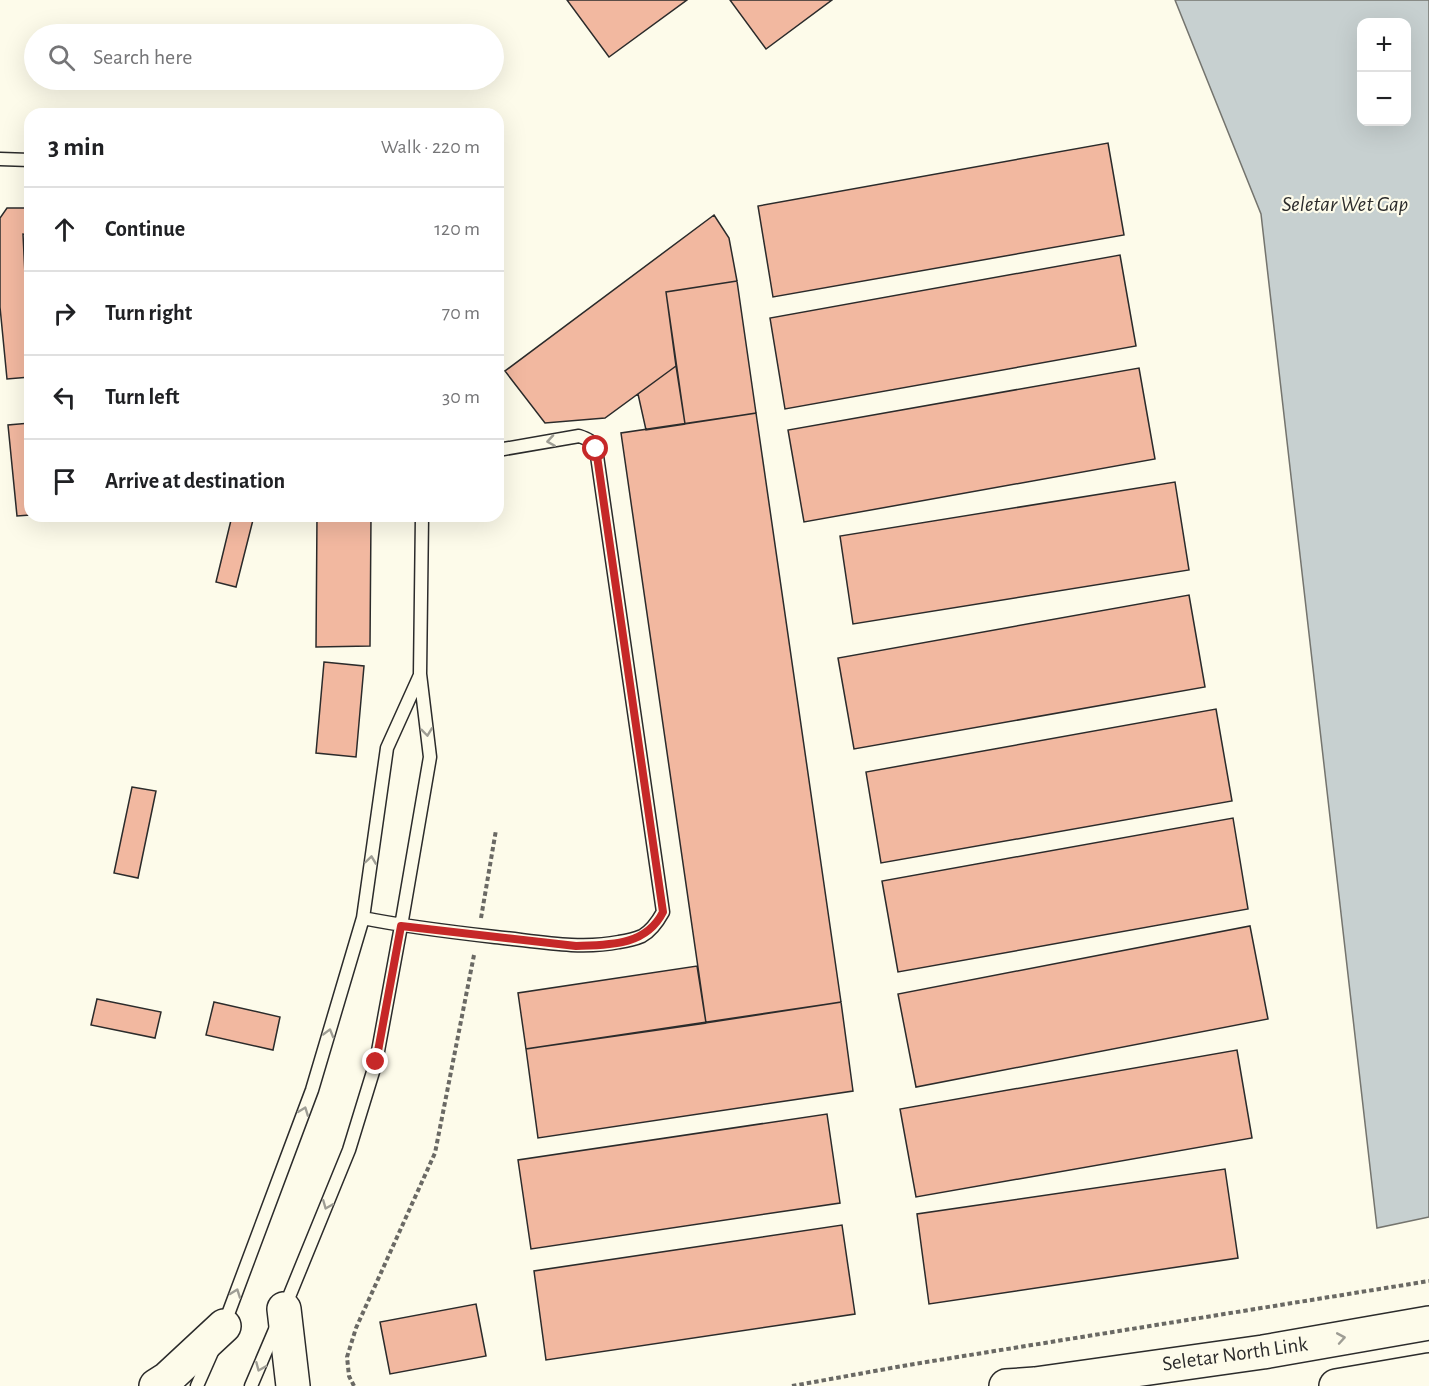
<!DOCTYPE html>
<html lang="en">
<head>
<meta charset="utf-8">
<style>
	body { margin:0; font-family:"Alegreya Sans",sans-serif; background:#f2f2f2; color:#202124 }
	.controls { position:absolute; right:18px; top:18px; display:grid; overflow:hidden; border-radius:12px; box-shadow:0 6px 24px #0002 }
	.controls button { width:54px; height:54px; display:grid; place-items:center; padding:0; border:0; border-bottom:2px solid #e0e0e0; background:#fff; color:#202124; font:30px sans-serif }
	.stop { position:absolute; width:18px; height:18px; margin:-14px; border:4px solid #c62828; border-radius:50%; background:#fff }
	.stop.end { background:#c62828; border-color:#fff; box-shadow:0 2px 6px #0008 }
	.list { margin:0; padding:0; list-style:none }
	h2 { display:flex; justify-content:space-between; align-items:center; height:78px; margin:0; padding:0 24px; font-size:26px }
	h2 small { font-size:20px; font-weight:400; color:#757577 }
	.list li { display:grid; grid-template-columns:39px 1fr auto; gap:18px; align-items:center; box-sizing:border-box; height:84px; padding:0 24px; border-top:2px solid #e0e0e0 }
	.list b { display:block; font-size:22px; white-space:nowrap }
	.list em { font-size:20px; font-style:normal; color:#757577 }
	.icon { flex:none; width:33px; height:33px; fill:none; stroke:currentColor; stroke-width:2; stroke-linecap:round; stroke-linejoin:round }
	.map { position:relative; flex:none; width:1429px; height:1386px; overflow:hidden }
	.search { position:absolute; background:#fff; box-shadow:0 6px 24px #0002; left:24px; top:24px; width:480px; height:66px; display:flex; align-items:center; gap:15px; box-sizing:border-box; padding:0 21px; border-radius:33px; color:#757577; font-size:22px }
	.panel { position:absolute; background:#fff; box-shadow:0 6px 24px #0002; left:24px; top:108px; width:480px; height:414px; border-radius:18px }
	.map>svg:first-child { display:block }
	.water { fill:#c7d0d0; stroke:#74746e; stroke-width:1.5; fill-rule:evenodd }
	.building { fill:#f2b8a0; stroke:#2b2b2b; stroke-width:1.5 }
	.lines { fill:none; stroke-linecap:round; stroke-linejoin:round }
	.service-casing { stroke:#2b2b2b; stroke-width:15 }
	.secondary-casing { stroke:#2b2b2b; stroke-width:36 }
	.path { stroke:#6a6964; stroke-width:4; stroke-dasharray:4.5 3; stroke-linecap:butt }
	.service { stroke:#fdfbea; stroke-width:12 }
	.secondary { stroke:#fdfbea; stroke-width:33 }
	.oneway { stroke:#9e9d94 }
	.route { stroke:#c62828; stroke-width:8 }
	.labels { text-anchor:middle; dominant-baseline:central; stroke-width:4.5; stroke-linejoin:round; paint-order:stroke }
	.street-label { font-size:21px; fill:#2b2b2b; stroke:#fdfbea }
	.water-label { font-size:22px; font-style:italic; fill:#2b2b2b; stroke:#fdfbea }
</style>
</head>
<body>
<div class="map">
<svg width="1429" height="1386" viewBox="0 0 1429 1386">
	<rect width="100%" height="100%" fill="#fdfbea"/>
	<path class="water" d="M1175,0H1429V1217L1377,1228L1261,214ZM1362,22H1406V122H1362Z"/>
	<path class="building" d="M567,0H687L609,57Z
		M730,0H832L766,49Z
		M1108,143L1124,235L773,297L758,206Z
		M7,208H30V235L23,234L30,377L7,379L0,307V218Z
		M714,215L729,238L737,281L666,292L676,366L605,418L545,423L505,371Z
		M1120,255L1136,346L785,409L770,318Z
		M737,281L756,413L685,424L666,292Z
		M676,366L685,424L646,430L638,394Z
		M1139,368L1155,459L804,522L788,430Z
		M756,413L841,1002L706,1023L621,433Z
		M30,423V515L17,516L8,425Z
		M1175,482L1189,570L853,624L840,536Z
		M232,516H254L236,587L216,582Z
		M317,516H371L370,646L316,647Z
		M1189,595L1205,687L854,749L838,658Z
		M324,662L364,666L356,757L316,753Z
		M1216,709L1232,801L881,863L866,772Z
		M132,787L156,791L138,878L114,873Z
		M1233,818L1248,909L898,972L882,881Z
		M1250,926L1268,1019L916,1087L898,994Z
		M697,966L706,1023L526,1049L518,993Z
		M97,999L161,1012L155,1038L91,1025Z
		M214,1002L280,1017L273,1050L206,1035Z
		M841,1002L853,1091L538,1138L526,1049Z
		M1237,1050L1252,1138L916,1197L900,1109Z
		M827,1114L840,1203L531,1249L518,1160Z
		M1225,1169L1238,1258L929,1304L917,1214Z
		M842,1225L855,1314L546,1360L534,1271Z
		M476,1304L486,1356L390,1374L380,1322Z"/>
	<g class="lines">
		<defs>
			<path id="service" d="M0,159L30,160
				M363,918C407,927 451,932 495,937C536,941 579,950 619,942C626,941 635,939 642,936C651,931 658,921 663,912L596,449C592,441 588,439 579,436L498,450
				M284,1309L349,1150L376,1062L401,926L430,757L420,674L422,516
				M224,1325L312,1090L363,918L387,748L420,675
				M197,1386L212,1352
				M251,1386L277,1325"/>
			<path id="secondary" d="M284,1309L293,1386
				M156,1386L167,1379L224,1326
				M1006,1386L1035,1384L1263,1352L1429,1323
				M1336,1386L1429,1370"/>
		</defs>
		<use href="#service" class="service-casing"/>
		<use href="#secondary" class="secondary-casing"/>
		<path class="path" d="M481,918L496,830
			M354,1386L349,1376L347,1357L356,1328L435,1153L474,955
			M792,1386L908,1365L1429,1281"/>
		<use href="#service" class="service"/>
		<use href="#secondary" class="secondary"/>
	</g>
	<defs><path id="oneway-chevron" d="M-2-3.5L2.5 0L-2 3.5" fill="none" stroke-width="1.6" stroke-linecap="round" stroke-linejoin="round" transform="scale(1.5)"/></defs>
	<g class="oneway">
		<use href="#oneway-chevron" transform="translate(551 441) rotate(171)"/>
		<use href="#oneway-chevron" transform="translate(427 732) rotate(83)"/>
		<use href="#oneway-chevron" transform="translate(371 860) rotate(-82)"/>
		<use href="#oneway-chevron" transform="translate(329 1033) rotate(-74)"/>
		<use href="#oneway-chevron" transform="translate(304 1111) rotate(-69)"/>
		<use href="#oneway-chevron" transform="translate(327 1205) rotate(112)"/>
		<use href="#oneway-chevron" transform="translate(236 1293) rotate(-70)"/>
		<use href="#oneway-chevron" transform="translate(1341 1338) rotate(-10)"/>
		<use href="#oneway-chevron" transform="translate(260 1367) rotate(113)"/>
	</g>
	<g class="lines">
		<path class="route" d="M376,1062L401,926L576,946C609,945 646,946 663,912L596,449"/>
	</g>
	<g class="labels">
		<g class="street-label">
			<text transform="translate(1235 1354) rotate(-8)">Seletar North Link</text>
		</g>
		<g class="water-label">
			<text x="1345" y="204">Seletar Wet Gap</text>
		</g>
	</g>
</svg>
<div class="controls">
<button>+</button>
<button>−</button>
</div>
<div class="stop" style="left:596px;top:449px"></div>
<div class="stop end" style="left:376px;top:1062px"></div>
<div class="search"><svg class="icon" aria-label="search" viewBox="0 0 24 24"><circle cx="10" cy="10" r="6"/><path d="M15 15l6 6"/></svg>Search here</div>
<section class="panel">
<h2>3 min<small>Walk · 220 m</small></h2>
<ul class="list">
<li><svg class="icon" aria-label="ahead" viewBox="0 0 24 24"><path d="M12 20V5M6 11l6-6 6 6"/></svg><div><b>Continue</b></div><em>120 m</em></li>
<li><svg class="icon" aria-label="right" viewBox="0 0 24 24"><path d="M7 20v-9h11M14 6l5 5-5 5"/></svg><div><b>Turn right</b></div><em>70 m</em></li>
<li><svg class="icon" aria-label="left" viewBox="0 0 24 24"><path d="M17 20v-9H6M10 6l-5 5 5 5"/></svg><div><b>Turn left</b></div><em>30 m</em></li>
<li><svg class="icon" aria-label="arrive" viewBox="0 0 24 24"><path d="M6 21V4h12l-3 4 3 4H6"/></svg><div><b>Arrive at destination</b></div></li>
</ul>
</section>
</div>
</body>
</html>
